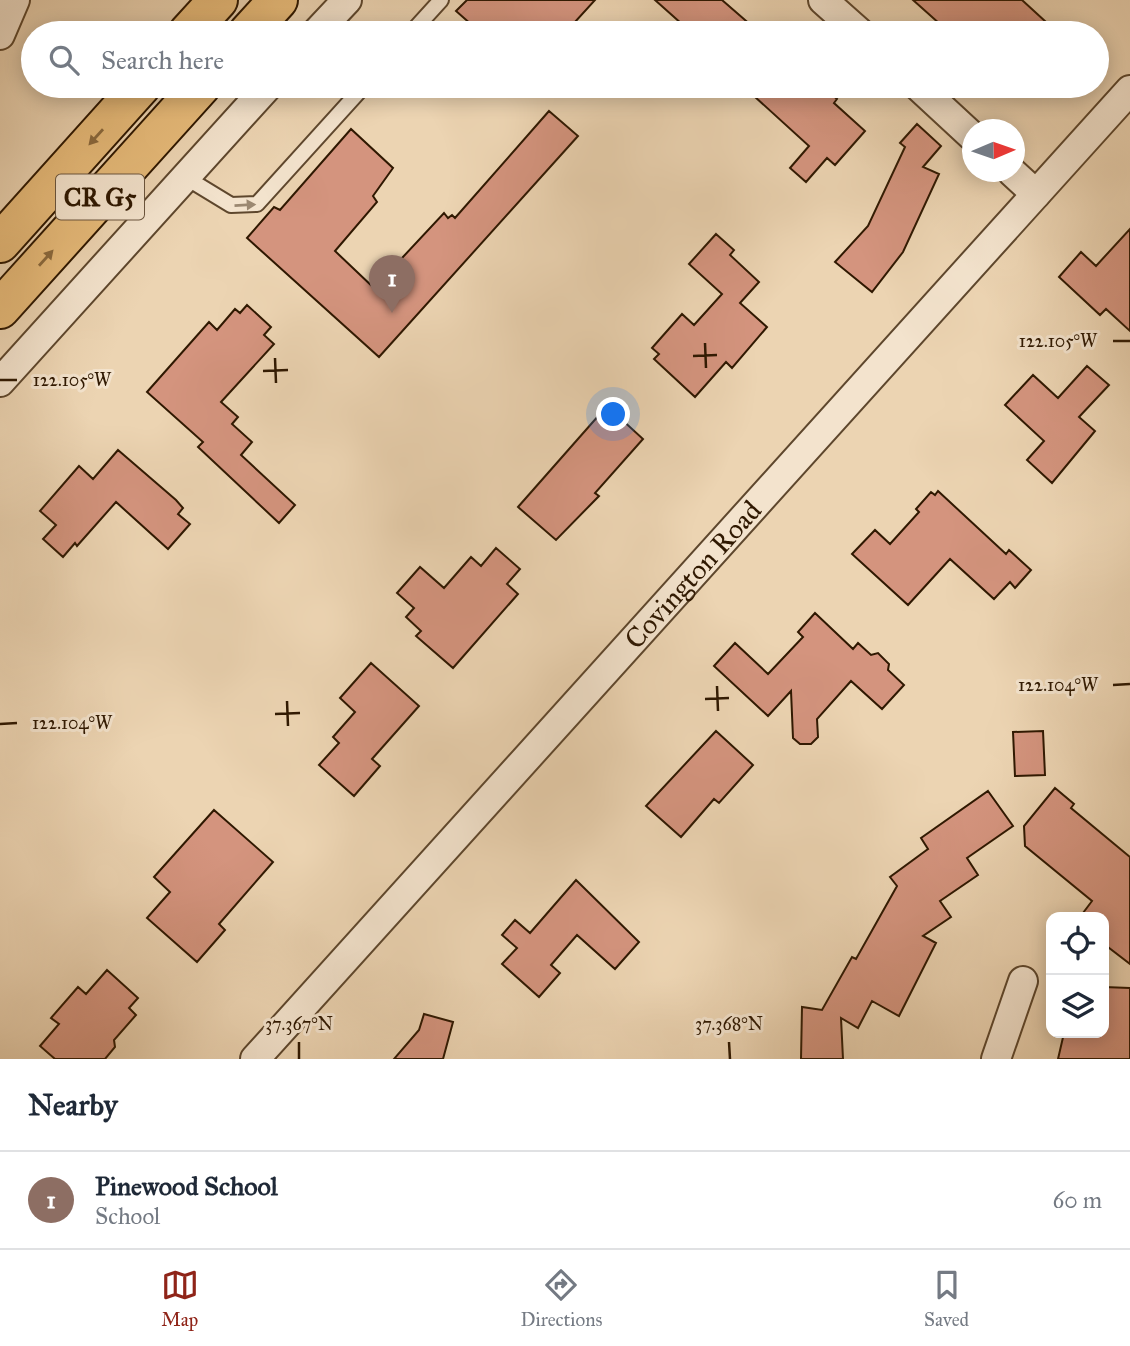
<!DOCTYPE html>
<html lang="en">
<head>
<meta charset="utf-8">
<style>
	body { margin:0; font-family:"IM FELL Great Primer",serif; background:#f2f2f3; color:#1f2937 }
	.controls { position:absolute; right:21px; bottom:21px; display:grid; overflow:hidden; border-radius:14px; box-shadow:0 4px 18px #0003 }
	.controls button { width:63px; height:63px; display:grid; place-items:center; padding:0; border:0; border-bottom:2px solid #e0e1e3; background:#fff; color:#1f2937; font:35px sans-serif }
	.compass { position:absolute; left:962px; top:119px; width:63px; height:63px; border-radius:50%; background:#fff; box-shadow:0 4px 18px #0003; rotate:88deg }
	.you { position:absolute; left:614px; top:415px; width:24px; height:24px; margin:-18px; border:5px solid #fff; border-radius:50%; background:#1a73e8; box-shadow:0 0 0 10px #1a73e833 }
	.badge { display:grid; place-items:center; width:46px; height:46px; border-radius:50%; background:#8f2418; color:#fff; font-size:23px; font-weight:700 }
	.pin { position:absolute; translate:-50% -58px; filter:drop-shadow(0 2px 4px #0008) }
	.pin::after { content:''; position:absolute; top:37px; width:24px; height:21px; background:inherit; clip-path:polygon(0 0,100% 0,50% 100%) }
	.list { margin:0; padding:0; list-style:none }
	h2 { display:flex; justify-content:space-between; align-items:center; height:91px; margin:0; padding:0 28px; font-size:30px }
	h2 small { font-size:23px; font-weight:400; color:#747a83 }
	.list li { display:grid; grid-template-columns:46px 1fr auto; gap:21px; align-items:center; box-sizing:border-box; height:98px; padding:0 28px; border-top:2px solid #e0e1e3 }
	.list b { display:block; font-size:26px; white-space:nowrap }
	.list p { margin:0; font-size:23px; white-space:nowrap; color:#747a83 }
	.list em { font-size:23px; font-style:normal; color:#747a83 }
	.icon { flex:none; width:38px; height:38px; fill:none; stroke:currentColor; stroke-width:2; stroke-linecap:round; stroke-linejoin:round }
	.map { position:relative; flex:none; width:1130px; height:1059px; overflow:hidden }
	.search { position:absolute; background:#fff; box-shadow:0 4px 18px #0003; left:21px; right:21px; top:21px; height:77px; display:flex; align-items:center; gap:18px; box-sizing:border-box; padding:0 24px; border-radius:38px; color:#747a83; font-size:26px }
	.sheet { height:189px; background:#fff }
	nav { display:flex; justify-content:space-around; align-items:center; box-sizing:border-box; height:98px; border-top:2px solid #e0e1e3; background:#fff; font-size:19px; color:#747a83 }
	nav a { display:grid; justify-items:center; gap:4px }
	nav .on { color:#8f2418 }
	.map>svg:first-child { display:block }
	.building { fill:#d4947e; stroke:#2f1801; stroke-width:2 }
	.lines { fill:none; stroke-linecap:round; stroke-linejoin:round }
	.lane-casing { stroke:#5e472d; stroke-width:18 }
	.street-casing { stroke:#5e472d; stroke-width:32 }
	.highway-casing { stroke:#2f1801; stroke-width:42 }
	.lane { stroke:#f3e3cd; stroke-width:14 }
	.street { stroke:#f3e3cd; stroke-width:28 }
	.highway { stroke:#e6ba79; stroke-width:38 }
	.oneway { fill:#8a693d }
	.oneway2 { fill:#9b8871 }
	.ticks { fill:none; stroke:#2f1801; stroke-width:2.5 }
	.labels { text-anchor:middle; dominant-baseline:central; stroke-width:6; stroke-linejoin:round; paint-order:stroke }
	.shield { fill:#f3e3cd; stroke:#6a553e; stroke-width:2 }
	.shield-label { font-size:26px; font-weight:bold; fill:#2f1801 }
	.street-label { font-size:28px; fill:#2f1801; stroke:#f3e3cd }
	.ticks-label { font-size:18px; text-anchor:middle; fill:#2f1801; stroke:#f3e3cd; stroke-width:6; stroke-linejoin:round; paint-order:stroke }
</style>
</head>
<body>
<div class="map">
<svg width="1130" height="1059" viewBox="0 0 1130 1059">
	<rect width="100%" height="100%" fill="#ecd4b2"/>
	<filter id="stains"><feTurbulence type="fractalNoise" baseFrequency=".00286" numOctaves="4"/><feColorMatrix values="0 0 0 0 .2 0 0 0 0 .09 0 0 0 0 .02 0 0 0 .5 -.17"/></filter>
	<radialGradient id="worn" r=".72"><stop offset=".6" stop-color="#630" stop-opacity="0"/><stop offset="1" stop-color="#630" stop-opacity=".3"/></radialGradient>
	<path class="building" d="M467,0H595L565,33H481L456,11Z
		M655,0H722L760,33H692Z
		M913,0H1022L1058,33H950Z
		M743,86H822L837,99L834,103L865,131L835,165L827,158L806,182L790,168L809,146Z
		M549,111L578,136L379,357L247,238L274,207L280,210L351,129L393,168L373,196L377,202L335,251L374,288L444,213L448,218L452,215L455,218Z
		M917,124L941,146L923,167L939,174L903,252L872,292L835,262L868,226L905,147L900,143Z
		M1130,229V331L1106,309L1100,315L1059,277L1081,252L1096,266Z
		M716,234L734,250L730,255L759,282L740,303L767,327L732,368L726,362L695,397L654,359L659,354L652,348L682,314L694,325L722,294L689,264Z
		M247,305L271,327L264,335L274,344L221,402L238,417L232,424L252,442L241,455L295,505L279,523L198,447L203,442L147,392L209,322L217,330L235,309L240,313Z
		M1087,366L1109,385L1079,417L1095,431L1052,483L1027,460L1044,441L1005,405L1033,375L1058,398Z
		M607,406L643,439L595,493L599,496L556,540L518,507Z
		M118,450L176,500L183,508L178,514L190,524L168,549L116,502L77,546L75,543L63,557L43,539L56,525L40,511L79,466L93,479Z
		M938,491L1006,554L1009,550L1031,570L1015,588L1010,582L994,599L950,559L908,605L852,554L875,530L890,544L919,512L916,509L931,492L935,495Z
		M496,548L520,569L507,584L518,594L453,668L416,636L421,631L406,617L414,608L397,593L420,567L444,588L471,557L481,566Z
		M815,613L853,649L858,643L871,655L878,653L889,664L888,670L904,685L882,709L851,681L817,719L818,737L811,744H800L793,738L791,691L768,716L714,666L735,643L768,674L803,637L798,632Z
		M371,663L419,706L372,759L380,766L354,796L319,765L339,743L333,737L355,712L340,698Z
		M716,731L753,765L719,803L714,799L681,837L646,806Z
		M1043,731L1045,775L1015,776L1013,732Z
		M1055,788L1074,804L1071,808L1130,857V964L1104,944V917H1080L1092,901L1025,846L1024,826Z
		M988,791L1013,826L967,858L978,875L940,901L951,917L923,936L936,943L899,1016L872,1001L858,1028L841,1018L843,1059H801L802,1007L822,1010L852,957L856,959L897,886L890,877L928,849L921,838Z
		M214,810L273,862L219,924L225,930L197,962L147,918L170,892L154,877Z
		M576,880L639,942L615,969L577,935L551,965L560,973L539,997L502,964L517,948L502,935L515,920L530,933Z
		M107,970L138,998L129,1008L136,1015L114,1040L115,1047L105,1059H55L40,1046L59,1024L51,1018L78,987L86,994Z
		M1104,987L1130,988V1059H1058L1064,1033H1104Z
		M424,1014L453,1022L443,1059H394L419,1030Z"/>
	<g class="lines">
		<defs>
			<path id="lane" d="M411,33L441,0
				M185,177L231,205L257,204L364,86"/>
			<g id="street">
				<path d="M823,0L860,33"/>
				<path d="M316,33L347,0"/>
				<path d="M0,35L15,0"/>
				<path d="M918,86L972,136"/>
				<path d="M1012,172L1036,194"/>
				<path d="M0,382L268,86"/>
				<path id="s1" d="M255,1059L1130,90"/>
				<path d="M996,1059L1023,981"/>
			</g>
			<path id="highway" d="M188,33L218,0
				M248,33L278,0
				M0,243L141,86
				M0,309L201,86"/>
		</defs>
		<use href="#lane" class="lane-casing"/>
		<use href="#street" class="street-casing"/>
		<use href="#highway" class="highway-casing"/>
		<use href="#lane" class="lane"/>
		<use href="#street" class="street"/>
		<use href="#highway" class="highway"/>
	</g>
	<defs><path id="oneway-solid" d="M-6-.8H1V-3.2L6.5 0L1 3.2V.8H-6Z" transform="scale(1.75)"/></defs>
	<g class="oneway">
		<use href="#oneway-solid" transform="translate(96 137) rotate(132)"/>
		<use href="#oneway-solid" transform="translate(46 258) rotate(-48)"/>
	</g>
	<use class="oneway2" href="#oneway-solid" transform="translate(245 205) rotate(-3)"/>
	<path class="ticks" d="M1113,341H1130M705,343L706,368M693,356L717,355M275,358L276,383M263,371L288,370M0,380H17M1113,685L1130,684M717,686L718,711M705,699L729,698M287,701L288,726M275,714L300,713M0,724L17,723M299,1042V1059M729,1042L730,1059"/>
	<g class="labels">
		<rect class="shield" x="56" y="174.5" width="88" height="45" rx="5"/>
		<g class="shield-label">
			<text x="100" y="197">CR G5</text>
		</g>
		<g class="street-label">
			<text stroke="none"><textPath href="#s1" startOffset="653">Covington Road</textPath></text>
		</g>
	</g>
	<g class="ticks-label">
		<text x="1058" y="347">122.105°W</text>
		<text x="72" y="386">122.105°W</text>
		<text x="1058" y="691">122.104°W</text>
		<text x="72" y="729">122.104°W</text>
		<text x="299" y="1030">37.367°N</text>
		<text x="729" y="1030">37.368°N</text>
	</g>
	<rect width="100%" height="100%" filter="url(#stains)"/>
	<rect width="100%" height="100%" fill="url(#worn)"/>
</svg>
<div class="controls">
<button><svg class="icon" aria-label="locate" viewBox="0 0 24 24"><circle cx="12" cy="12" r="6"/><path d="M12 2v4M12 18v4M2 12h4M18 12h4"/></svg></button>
<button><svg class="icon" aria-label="layers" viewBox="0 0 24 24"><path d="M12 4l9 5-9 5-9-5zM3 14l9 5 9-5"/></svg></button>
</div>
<svg class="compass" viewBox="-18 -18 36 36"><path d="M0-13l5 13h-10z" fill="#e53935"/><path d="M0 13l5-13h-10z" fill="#747a83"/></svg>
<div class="you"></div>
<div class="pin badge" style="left:392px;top:313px;background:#8d6e63">1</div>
<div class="search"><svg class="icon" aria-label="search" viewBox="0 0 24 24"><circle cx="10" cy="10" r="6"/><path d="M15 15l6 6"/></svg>Search here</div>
</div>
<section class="sheet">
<h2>Nearby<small></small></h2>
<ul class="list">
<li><span class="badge" style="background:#8d6e63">1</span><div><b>Pinewood School</b><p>School</p></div><em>60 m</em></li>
</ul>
</section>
<nav>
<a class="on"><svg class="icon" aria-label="map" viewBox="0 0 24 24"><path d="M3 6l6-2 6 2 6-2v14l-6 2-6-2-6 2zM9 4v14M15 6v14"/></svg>Map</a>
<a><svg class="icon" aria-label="directions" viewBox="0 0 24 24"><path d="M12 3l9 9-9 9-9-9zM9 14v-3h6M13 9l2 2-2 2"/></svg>Directions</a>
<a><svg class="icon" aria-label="saved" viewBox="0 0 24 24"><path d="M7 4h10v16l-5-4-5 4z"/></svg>Saved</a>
</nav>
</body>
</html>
